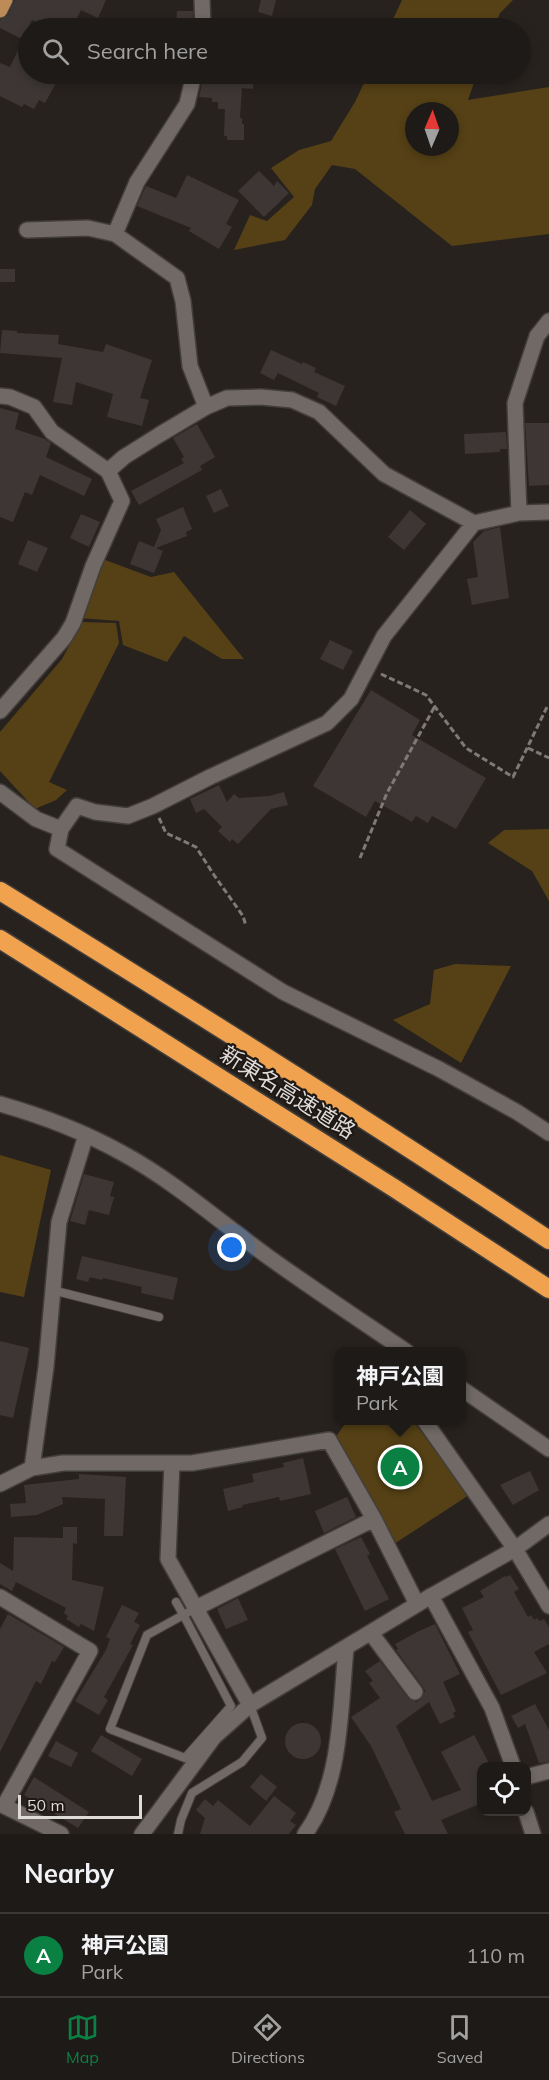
<!DOCTYPE html>
<html lang="en">
<head>
<meta charset="utf-8">
<style>
	body { margin:0; font-family:Mulish,"Noto Sans JP",sans-serif; background:#2b2724; color:#f1f3f6 }
	.controls { position:absolute; right:18px; bottom:18px; display:grid; overflow:hidden; border-radius:12px; box-shadow:0 3px 9px #0003 }
	.controls button { width:54px; height:54px; display:grid; place-items:center; padding:0; border:0; border-bottom:2px solid #3c3836; background:#1e1a17; color:#f1f3f6; font:30px sans-serif }
	.compass { position:absolute; left:405px; top:102px; width:54px; height:54px; border-radius:50%; background:#1e1a17; box-shadow:0 3px 9px #0003; rotate:2deg }
	.scale { position:absolute; left:18px; bottom:15px; width:124px; box-sizing:border-box; padding-left:6px; border:3px solid #dfdbd9; border-top:0; font-size:16px; line-height:21px; white-space:nowrap; color:#dfdbd9; -webkit-text-stroke:4px #1f1916; paint-order:stroke }
	.you { position:absolute; left:232px; top:1248px; width:21px; height:21px; margin:-15px; border:4px solid #fff; border-radius:50%; background:#1a73e8; box-shadow:0 0 0 9px #1a73e833 }
	.badge { display:grid; place-items:center; width:39px; height:39px; border-radius:50%; background:#0b8043; color:#fff; font-size:20px; font-weight:700 }
	.pin { position:absolute; translate:-50% -50%; border:3px solid #fff; box-shadow:0 2px 6px #0006 }
	.popup { position:absolute; left:334px; top:1347px; width:132px; height:78px; box-sizing:border-box; display:grid; place-content:center; border-radius:12px; background:#1e1a17; filter:drop-shadow(0 2px 4px #0005); font-size:20px; white-space:nowrap; color:#a1a1a1 }
	.popup b { font-size:22px; color:#f1f3f6 }
	.popup::after { content:''; position:absolute; left:50%; top:100%; margin-left:-12px; border:12px solid transparent; border-top-color:#1e1a17 }
	.list { margin:0; padding:0; list-style:none }
	h2 { display:flex; justify-content:space-between; align-items:center; height:78px; margin:0; padding:0 24px; font-size:26px }
	h2 small { font-size:20px; font-weight:400; color:#a1a1a1 }
	.list li { display:grid; grid-template-columns:39px 1fr auto; gap:18px; align-items:center; box-sizing:border-box; height:84px; padding:0 24px; border-top:2px solid #3c3836 }
	.list b { display:block; font-size:22px; white-space:nowrap }
	.list p { margin:0; font-size:20px; white-space:nowrap; color:#a1a1a1 }
	.list em { font-size:20px; font-style:normal; color:#a1a1a1 }
	.icon { flex:none; width:33px; height:33px; fill:none; stroke:currentColor; stroke-width:2; stroke-linecap:round; stroke-linejoin:round }
	.map { position:relative; flex:none; width:549px; height:1834px; overflow:hidden }
	.search { position:absolute; background:#1e1a17; box-shadow:0 3px 9px #0003; left:18px; right:18px; top:18px; height:66px; display:flex; align-items:center; gap:15px; box-sizing:border-box; padding:0 21px; border-radius:33px; color:#a1a1a1; font-size:22px }
	.sheet { height:162px; background:#1e1a17 }
	nav { display:flex; justify-content:space-around; align-items:center; box-sizing:border-box; height:84px; border-top:2px solid #3c3836; background:#1e1a17; font-size:16px; color:#a1a1a1 }
	nav a { display:grid; justify-items:center; gap:3px }
	nav .on { color:#0b8043 }
	.map>svg:first-child { display:block }
	.green { fill:#554115; fill-rule:evenodd }
	.building { fill:#3d3635 }
	.lines { fill:none; stroke-linecap:round; stroke-linejoin:round }
	.service-casing { stroke:#423e3b; stroke-width:10 }
	.minor-casing { stroke:#423e3b; stroke-width:18 }
	.tertiary-casing { stroke:#423e3b; stroke-width:18 }
	.primary-casing { stroke:#423e3b; stroke-width:18 }
	.motorway-casing { stroke:#423e3b; stroke-width:21 }
	.path { stroke:#7f7a78; stroke-width:3; stroke-dasharray:6 3; stroke-linecap:butt }
	.service { stroke:#706965; stroke-width:8 }
	.minor { stroke:#706965; stroke-width:15 }
	.tertiary { stroke:#706965; stroke-width:15 }
	.primary { stroke:#bd8b57; stroke-width:15 }
	.motorway { stroke:#f0a24e; stroke-width:18 }
	.labels { text-anchor:middle; dominant-baseline:central; stroke-width:4.5; stroke-linejoin:round; paint-order:stroke }
	.street-label { font-size:22px; fill:#dfdbd9; stroke:#1f1916 }
</style>
</head>
<body>
<div class="map">
<svg width="549" height="1834" viewBox="0 0 549 1834">
	<rect width="100%" height="100%" fill="#28221f"/>
	<path class="green" d="M402,0H513L500,13L494,28H389Z
		M368,74H477L468,100L549,87V234L452,246L355,169L332,165L315,189L312,205L285,240L234,250L250,215L267,221L294,197L271,168L299,150L331,141L355,102ZM414,111H450V147H414Z
		M97,557L151,577L174,572L244,659H222L184,636L167,662L123,645L119,621L79,618Z
		M82,622L116,623L119,643L49,782L67,790L56,800L35,809L0,771V732L62,659Z
		M549,829V901L532,871L488,843L504,830Z
		M455,964L511,966L461,1063L393,1020L430,1004L434,970Z
		M0,1155L51,1170L24,1297L0,1292Z
		M347,1421H413L469,1495L394,1544L335,1438Z"/>
	<path class="building" d="M15,0H106L98,18L81,10L72,28H51L32,20L22,39L0,28V20L8,15Z
		M261,0H276L272,16L258,12Z
		M177,11H193V28H176Z
		M28,29V74H61L45,103L39,100L34,109L24,104L22,107L0,96V63L10,67Z
		M236,74H254L253,89L242,88L240,118H242V124H244V140H227V136H224L225,109H218V102H212V98L199,97L204,75L235,78Z
		M259,171L274,186L277,181L289,193L264,217L238,191Z
		M187,175L239,200L226,224L232,227L219,249L189,231L191,228L137,206L146,186L176,198Z
		M0,269H15V282H0Z
		M2,330L17,331V333L59,335L58,344L103,352L106,344L152,360L140,398L149,400L142,426L107,417L113,394L76,382L72,405L53,402L62,358L0,353Z
		M271,350L302,364L303,362L316,368L314,372L345,386L336,406L317,397L319,393L278,373L274,380L260,373Z
		M0,408L19,413L15,429L45,439L51,443L46,457L92,479L84,496L40,475L32,495L25,492L13,522L0,517Z
		M525,423H549V485L529,486Z
		M197,424L215,457L200,466L202,470L139,505L131,491L184,463L181,459L184,457L173,438Z
		M506,432L507,449H500V452L465,454L464,434Z
		M221,489L229,506L214,513L206,496Z
		M183,507L192,529L186,532L187,536L156,548L163,551L154,573L130,564L139,541L154,547L161,530L156,519Z
		M410,510L426,524L404,550L388,537Z
		M81,514L100,522L89,547L70,538Z
		M500,527L509,598L472,605L467,579L478,577L473,542L484,531Z
		M28,540L48,548L37,572L18,564Z
		M330,640L353,651L343,670L320,659Z
		M371,690L420,720L412,735L486,778L456,829L432,816L428,823L416,816L412,822L375,801L366,817L313,786Z
		M219,785L227,802L234,794L239,798L269,796L284,792L288,805L271,809L238,844L232,839L230,842L218,831L222,827L204,809L196,813L190,799Z
		M84,1174L114,1182L110,1196L114,1197L109,1215L89,1210L85,1225L70,1221Z
		M82,1256L178,1278L173,1300L141,1293L142,1287L103,1278L102,1280L90,1277L88,1282L76,1279Z
		M0,1341L29,1348L13,1418L0,1415Z
		M303,1458L311,1494L280,1501L279,1497L242,1505L243,1507L228,1511L223,1489L254,1482L252,1474L284,1467L283,1463Z
		M530,1471L539,1490L513,1505L500,1485Z
		M79,1474L126,1477L123,1536H104L105,1499L62,1497L63,1504L37,1515L11,1517L10,1504L26,1503L24,1485L79,1479Z
		M347,1497L356,1517L324,1533L315,1511Z
		M63,1527H77V1544L73,1543L72,1580L104,1587L94,1631L81,1624L79,1627L66,1619L68,1616L64,1613L66,1608L16,1582L12,1591L0,1584V1563L13,1571L14,1537L63,1538Z
		M361,1537L370,1554L367,1556L389,1599L365,1611L335,1549Z
		M510,1575L519,1589L514,1592L528,1617L531,1615L534,1620L537,1618L540,1621L544,1619L549,1627V1644L534,1652L547,1673L501,1695L468,1632L473,1630L462,1608L484,1597L480,1591L505,1576L506,1577Z
		M238,1598L248,1620L226,1629L217,1609Z
		M122,1605L139,1613L134,1622L140,1625L130,1644L133,1645L104,1697L108,1700L99,1715L75,1701L106,1650L110,1639L106,1637Z
		M8,1614L64,1647L55,1662L52,1661L41,1684L36,1681L0,1752V1629Z
		M435,1624L460,1674L443,1682L456,1711L453,1713L455,1717L440,1724L429,1702L396,1726L432,1801L461,1790L441,1752L474,1735L491,1767H482V1803L441,1820L448,1834H405L394,1812L401,1809L371,1746L351,1717L380,1698L369,1683L373,1681L365,1671L380,1661L408,1698L416,1702L421,1699L425,1691L423,1687L396,1650L398,1649L395,1644L419,1631Z
		M535,1704L549,1730V1762L539,1763L525,1724L518,1728L511,1716Z
		M285 1741a18 18 0 1 1 36 0a18 18 0 1 1-36 0Z
		M101,1735L142,1759L132,1776L91,1751Z
		M56,1741L78,1753L71,1767L48,1756Z
		M261,1774L277,1787L266,1801L250,1787Z
		M34,1777L89,1812L78,1828L24,1795Z
		M274,1796L296,1813L290,1821L296,1825L289,1834H200L205,1818L196,1810L205,1799L213,1806L218,1800L250,1826Z"/>
	<g class="lines">
		<defs>
			<path id="service" d="M52,1290L159,1317
				M176,1602L184,1616L231,1706L185,1758L110,1729L147,1635L196,1608
				M178,1834L181,1820L192,1793L242,1762L262,1738L250,1705"/>
			<path id="minor" d="M202,0L203,28
				M27,230L88,228L115,234L177,278L183,301L190,366L206,407
				M115,234L137,182L187,104L194,74
				M0,396L10,397L34,407L52,432L108,471L124,457L159,435L206,407L227,398L261,397L292,400L319,412L384,474L474,523
				M519,513L515,403L537,336L549,321
				M0,711L64,638L73,623L93,566L122,501L108,471
				M0,792L36,819L61,829L77,806L95,812L128,816L153,806L210,777L327,723L351,699L384,636L474,523L519,513L549,512
				M61,829L57,849L283,992L439,1069L517,1112L549,1133
				M424,1420L515,1549L549,1606
				M172,1463L168,1559L250,1705
				M32,1468L46,1367L59,1222L86,1135
				M0,1484L32,1468L63,1463H192L329,1440L374,1519
				M431,1596L492,1708L513,1766
				M0,1597L90,1651L4,1806L61,1834
				M196,1608L374,1519L417,1604
				M371,1633L415,1692
				M526,1777L549,1771
				M526,1812L533,1834
				M305,1834C342,1784 340,1709 346,1649"/>
			<path id="tertiary" d="M0,1104C42,1116 84,1132 122,1153C174,1181 220,1222 267,1256C313,1289 360,1320 407,1352
				M462,1389L549,1449
				M142,1834L214,1737L250,1705L431,1596L515,1549L549,1524"/>
			<path id="primary" d="M0,10L5,0"/>
			<path id="motorway" d="M0,891C185,1005 368,1120 549,1240
				M0,939L394,1188L549,1289"/>
		</defs>
		<use href="#service" class="service-casing"/>
		<use href="#minor" class="minor-casing"/>
		<use href="#tertiary" class="tertiary-casing"/>
		<use href="#primary" class="primary-casing"/>
		<use href="#motorway" class="motorway-casing"/>
		<path class="path" d="M381,674L426,695L466,748L513,777L547,707H549
			M528,748L549,758
			M159,818L166,833L196,847L214,875L243,916L246,926
			M360,858L387,793L435,706"/>
		<use href="#service" class="service"/>
		<use href="#minor" class="minor"/>
		<use href="#tertiary" class="tertiary"/>
		<use href="#primary" class="primary"/>
		<use href="#motorway" class="motorway"/>
	</g>
	<g class="labels">
		<g class="street-label">
			<text transform="translate(288 1092) rotate(32)">新東名高速道路</text>
		</g>
	</g>
</svg>
<div class="controls">
<button><svg class="icon" aria-label="locate" viewBox="0 0 24 24"><circle cx="12" cy="12" r="6"/><path d="M12 2v4M12 18v4M2 12h4M18 12h4"/></svg></button>
</div>
<svg class="compass" viewBox="-18 -18 36 36"><path d="M0-13l5 13h-10z" fill="#e53935"/><path d="M0 13l5-13h-10z" fill="#a1a1a1"/></svg>
<div class="scale">50 m</div>
<div class="you"></div>
<div class="pin badge" style="left:400px;top:1467px">A</div>
<div class="popup"><b>神戸公園</b>Park</div>
<div class="search"><svg class="icon" aria-label="search" viewBox="0 0 24 24"><circle cx="10" cy="10" r="6"/><path d="M15 15l6 6"/></svg>Search here</div>
</div>
<section class="sheet">
<h2>Nearby<small></small></h2>
<ul class="list">
<li><span class="badge">A</span><div><b>神戸公園</b><p>Park</p></div><em>110 m</em></li>
</ul>
</section>
<nav>
<a class="on"><svg class="icon" aria-label="map" viewBox="0 0 24 24"><path d="M3 6l6-2 6 2 6-2v14l-6 2-6-2-6 2zM9 4v14M15 6v14"/></svg>Map</a>
<a><svg class="icon" aria-label="directions" viewBox="0 0 24 24"><path d="M12 3l9 9-9 9-9-9zM9 14v-3h6M13 9l2 2-2 2"/></svg>Directions</a>
<a><svg class="icon" aria-label="saved" viewBox="0 0 24 24"><path d="M7 4h10v16l-5-4-5 4z"/></svg>Saved</a>
</nav>
</body>
</html>
